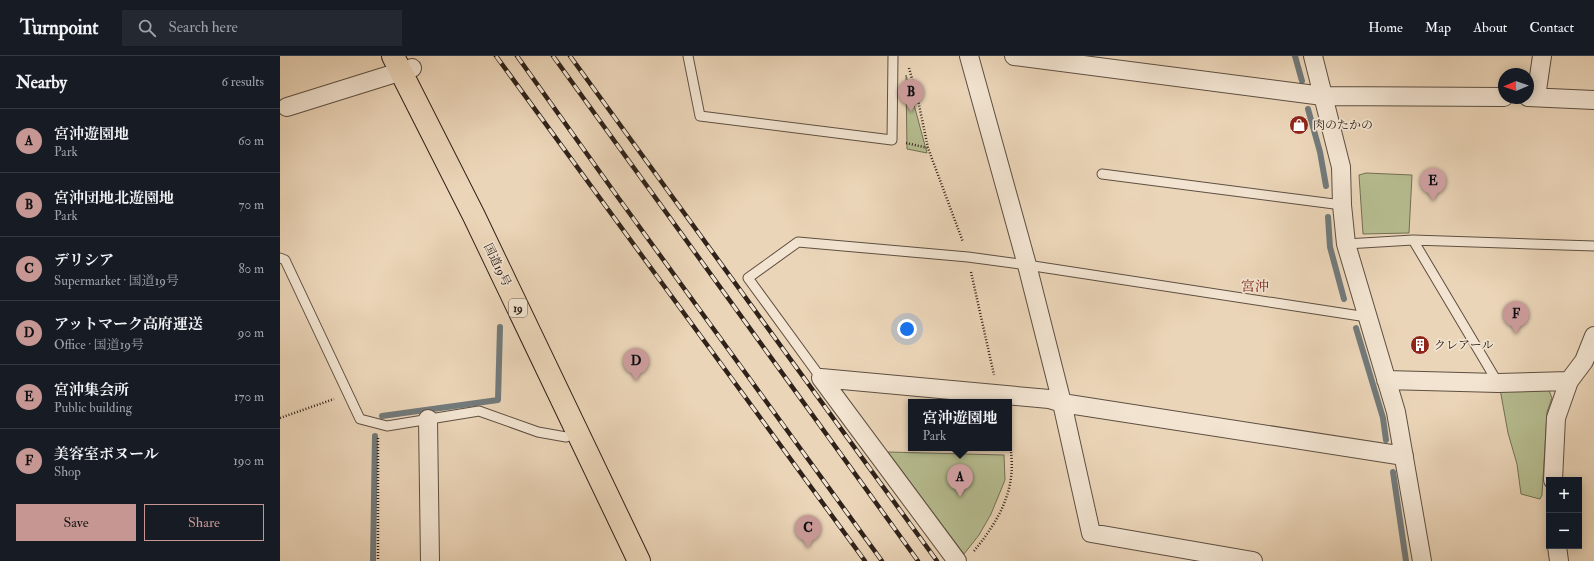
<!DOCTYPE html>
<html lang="en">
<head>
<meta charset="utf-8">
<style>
	body { margin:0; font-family:"IM FELL Double Pica","Noto Serif JP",serif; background:#242831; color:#f1f3f6 }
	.controls { position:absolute; right:12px; bottom:12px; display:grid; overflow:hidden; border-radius:0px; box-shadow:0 2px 10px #0003 }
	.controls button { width:36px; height:36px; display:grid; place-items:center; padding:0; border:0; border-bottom:1px solid #363941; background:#171b24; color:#f1f3f6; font:20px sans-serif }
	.compass { position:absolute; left:1218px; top:12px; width:36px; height:36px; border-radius:50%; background:#171b24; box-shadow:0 2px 10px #0003; rotate:268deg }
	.you { position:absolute; left:627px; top:273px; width:14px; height:14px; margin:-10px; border:3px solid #fff; border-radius:50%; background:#1a73e8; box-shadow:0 0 0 6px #1a73e833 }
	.badge { display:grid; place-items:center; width:26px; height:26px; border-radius:50%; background:#c59692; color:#111; font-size:13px; font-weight:700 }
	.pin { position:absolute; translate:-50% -33px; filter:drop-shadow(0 1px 2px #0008) }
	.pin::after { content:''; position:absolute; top:21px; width:14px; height:12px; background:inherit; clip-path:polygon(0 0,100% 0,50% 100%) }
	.popup { position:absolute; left:628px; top:343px; width:104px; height:52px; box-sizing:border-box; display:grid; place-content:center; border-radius:0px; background:#171b24; filter:drop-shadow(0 1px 3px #0005); font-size:13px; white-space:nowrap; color:#9ea1a6 }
	.popup b { font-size:15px; color:#f1f3f6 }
	.popup::after { content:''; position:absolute; left:50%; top:100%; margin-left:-8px; border:8px solid transparent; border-top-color:#171b24 }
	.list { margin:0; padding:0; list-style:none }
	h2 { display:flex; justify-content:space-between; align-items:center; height:52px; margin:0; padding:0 16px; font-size:17px }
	h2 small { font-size:13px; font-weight:400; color:#9ea1a6 }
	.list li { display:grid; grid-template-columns:26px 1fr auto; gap:12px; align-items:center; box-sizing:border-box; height:64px; padding:0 16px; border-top:1px solid #363941 }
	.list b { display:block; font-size:15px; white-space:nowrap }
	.list p { margin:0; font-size:13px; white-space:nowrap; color:#9ea1a6 }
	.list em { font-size:13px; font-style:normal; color:#9ea1a6 }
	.actions { display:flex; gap:8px; padding:12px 16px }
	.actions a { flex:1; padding:9px 0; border:1px solid #c59692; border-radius:0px; text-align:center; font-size:14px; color:#c59692 }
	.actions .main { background:#c59692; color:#111 }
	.icon { flex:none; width:22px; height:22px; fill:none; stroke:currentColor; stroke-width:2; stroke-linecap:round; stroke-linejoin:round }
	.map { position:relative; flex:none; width:1314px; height:505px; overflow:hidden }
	header { display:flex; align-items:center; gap:24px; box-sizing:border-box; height:56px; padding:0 20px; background:#171b24; border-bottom:1px solid #363941 }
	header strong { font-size:19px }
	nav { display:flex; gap:22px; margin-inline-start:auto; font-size:14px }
	.search { width:280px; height:36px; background:#242831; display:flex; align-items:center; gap:10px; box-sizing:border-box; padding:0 14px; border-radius:0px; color:#9ea1a6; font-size:15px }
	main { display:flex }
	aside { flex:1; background:#171b24 }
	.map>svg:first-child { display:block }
	.green { fill:#b6bd90; stroke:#727055 }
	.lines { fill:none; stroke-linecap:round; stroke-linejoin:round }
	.stream { stroke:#727a7b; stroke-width:6 }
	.lane-casing { stroke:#5e4f42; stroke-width:11 }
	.street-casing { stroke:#5e4f42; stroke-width:20 }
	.highway-casing { stroke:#2f221a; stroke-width:24 }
	.path { stroke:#2f221a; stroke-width:2.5; stroke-dasharray:1 2; stroke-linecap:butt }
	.lane { stroke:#f2e4d1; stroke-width:9 }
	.street { stroke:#f2e4d1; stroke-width:18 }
	.highway { stroke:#ebd5b8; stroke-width:22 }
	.rail-casing { stroke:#2f221a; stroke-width:4.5 }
	.rail { stroke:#f2e4d1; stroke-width:3; stroke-dasharray:9; stroke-linecap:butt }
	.labels { text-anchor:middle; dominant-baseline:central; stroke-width:3.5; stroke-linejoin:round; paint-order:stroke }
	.shield { fill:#f2e4d1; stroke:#6a5c51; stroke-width:1 }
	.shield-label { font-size:11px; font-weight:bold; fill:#2f221a }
	.poi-label { font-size:12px; fill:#2f221a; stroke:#f2e4d1; text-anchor:start }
	.street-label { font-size:12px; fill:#2f221a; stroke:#f2e4d1 }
	.quarter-label { font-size:14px; fill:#7a1f14; stroke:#f2e4d1 }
</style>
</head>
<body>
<header>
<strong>Turnpoint</strong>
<div class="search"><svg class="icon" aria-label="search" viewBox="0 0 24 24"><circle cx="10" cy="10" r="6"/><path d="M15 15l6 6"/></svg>Search here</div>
<nav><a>Home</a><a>Map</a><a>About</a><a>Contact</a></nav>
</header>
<main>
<aside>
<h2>Nearby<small>6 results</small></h2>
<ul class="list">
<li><span class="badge">A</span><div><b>宮沖遊園地</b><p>Park</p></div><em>60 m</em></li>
<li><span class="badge">B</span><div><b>宮沖団地北遊園地</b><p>Park</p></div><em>70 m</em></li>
<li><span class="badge">C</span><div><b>デリシア</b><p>Supermarket · 国道19号</p></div><em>80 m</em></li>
<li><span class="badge">D</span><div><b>アットマーク高府運送</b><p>Office · 国道19号</p></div><em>90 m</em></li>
<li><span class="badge">E</span><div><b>宮沖集会所</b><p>Public building</p></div><em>170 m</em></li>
<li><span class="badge">F</span><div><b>美容室ボヌール</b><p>Shop</p></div><em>190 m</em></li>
</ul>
<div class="actions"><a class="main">Save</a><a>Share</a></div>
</aside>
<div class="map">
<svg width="1314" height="505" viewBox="0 0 1314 505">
	<rect width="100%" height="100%" fill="#ebd5b8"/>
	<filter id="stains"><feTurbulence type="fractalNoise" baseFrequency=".005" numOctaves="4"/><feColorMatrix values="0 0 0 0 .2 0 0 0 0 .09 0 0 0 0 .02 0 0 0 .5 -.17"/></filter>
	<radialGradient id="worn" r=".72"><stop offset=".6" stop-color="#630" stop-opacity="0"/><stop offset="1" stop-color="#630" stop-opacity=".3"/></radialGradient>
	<path class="green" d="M626,19L647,97L627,93Z
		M1086,117L1132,119L1129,177L1083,178L1079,119Z
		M1268,332L1272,342L1267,356L1262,439L1260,443L1241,438L1237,408L1228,377L1220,333Z
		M608,396L724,399L725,424L711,458L699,479L684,498Z"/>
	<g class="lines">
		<path class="stream" d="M1015,0L1022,25
			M1028,53L1040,96L1046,130
			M1048,161L1050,191L1064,243
			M1076,272L1103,362L1106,384
			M102,360L218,344L220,271
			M1113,416L1126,505
			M93,505L95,380"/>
		<defs>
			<path id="lane" d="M408,0L420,60L612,84L613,0
				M822,118L1062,149
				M1133,184L1218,327
				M1066,188L1133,184L1314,190
				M0,202L5,204L80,363L107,370L199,355L258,376L286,381L297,377
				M541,322L468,222L518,186L688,201L747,209L1087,261"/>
			<path id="street" d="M689,0L747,209L782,347L811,477L973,505
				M734,0L1043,40L1224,41
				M1033,0L1061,111L1062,149L1066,188L1116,356L1142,505
				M1248,41L1314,44
				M1256,41L1262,0
				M7,51L132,12
				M541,322L769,343L782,347L1124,400
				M541,322L677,505
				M1106,324L1218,327L1289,325
				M148,363L150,505
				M1273,424L1276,362L1289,325L1304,305L1314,280
				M1277,490L1279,505"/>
			<path id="highway" d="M113,0L194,160L359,505"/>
		</defs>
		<use href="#lane" class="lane-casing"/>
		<use href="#street" class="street-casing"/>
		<use href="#highway" class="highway-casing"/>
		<path class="path" d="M629,12L638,44L648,92L683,186
			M626,87L648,92
			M691,216L714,319
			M0,362L54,343
			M98,382V505
			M694,495C721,462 739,429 729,385"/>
		<use href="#lane" class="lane"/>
		<use href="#street" class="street"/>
		<use href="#highway" class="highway"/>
		<defs>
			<path id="rail" d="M216,0L585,505
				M237,0L337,140L602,505
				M273,0L638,505
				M290,0L657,505"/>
		</defs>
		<use href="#rail" class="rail-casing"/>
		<use href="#rail" class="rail"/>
	</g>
	<defs>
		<symbol id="shop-disc" viewBox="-11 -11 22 22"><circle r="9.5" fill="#8f2418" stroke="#f2e4d1"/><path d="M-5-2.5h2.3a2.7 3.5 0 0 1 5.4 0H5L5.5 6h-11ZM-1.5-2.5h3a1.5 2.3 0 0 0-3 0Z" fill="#fff"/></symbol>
		<symbol id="building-disc" viewBox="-11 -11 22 22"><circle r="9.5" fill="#8f2418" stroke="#f2e4d1"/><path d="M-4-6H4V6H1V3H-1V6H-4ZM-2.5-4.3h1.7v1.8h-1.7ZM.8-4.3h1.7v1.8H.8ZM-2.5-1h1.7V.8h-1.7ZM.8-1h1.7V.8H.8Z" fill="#fff"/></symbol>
	</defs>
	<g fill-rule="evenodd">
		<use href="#shop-disc" x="1008" y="58" width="22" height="22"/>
		<use href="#building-disc" x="1129" y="278" width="22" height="22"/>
	</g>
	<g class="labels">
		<rect class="shield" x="229" y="243" width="18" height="18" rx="3"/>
		<g class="shield-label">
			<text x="238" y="252">19</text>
		</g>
		<g class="poi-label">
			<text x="1033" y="69">肉のたかの</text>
			<text x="1154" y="289">クレアール</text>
		</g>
		<g class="street-label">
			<text transform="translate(217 209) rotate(64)">国道19号</text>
		</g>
		<g class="quarter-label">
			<text x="975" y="230">宮沖</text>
		</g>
	</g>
	<rect width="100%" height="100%" filter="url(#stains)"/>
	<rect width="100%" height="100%" fill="url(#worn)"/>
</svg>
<div class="controls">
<button>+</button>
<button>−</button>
</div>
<svg class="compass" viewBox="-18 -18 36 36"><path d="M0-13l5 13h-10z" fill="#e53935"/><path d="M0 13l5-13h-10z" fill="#9ea1a6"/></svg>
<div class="you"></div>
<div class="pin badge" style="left:680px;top:441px">A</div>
<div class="popup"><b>宮沖遊園地</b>Park</div>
<div class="pin badge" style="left:631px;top:56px">B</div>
<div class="pin badge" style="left:528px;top:492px">C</div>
<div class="pin badge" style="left:356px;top:325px">D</div>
<div class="pin badge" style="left:1153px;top:145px">E</div>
<div class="pin badge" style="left:1236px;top:278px">F</div>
</div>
</main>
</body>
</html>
